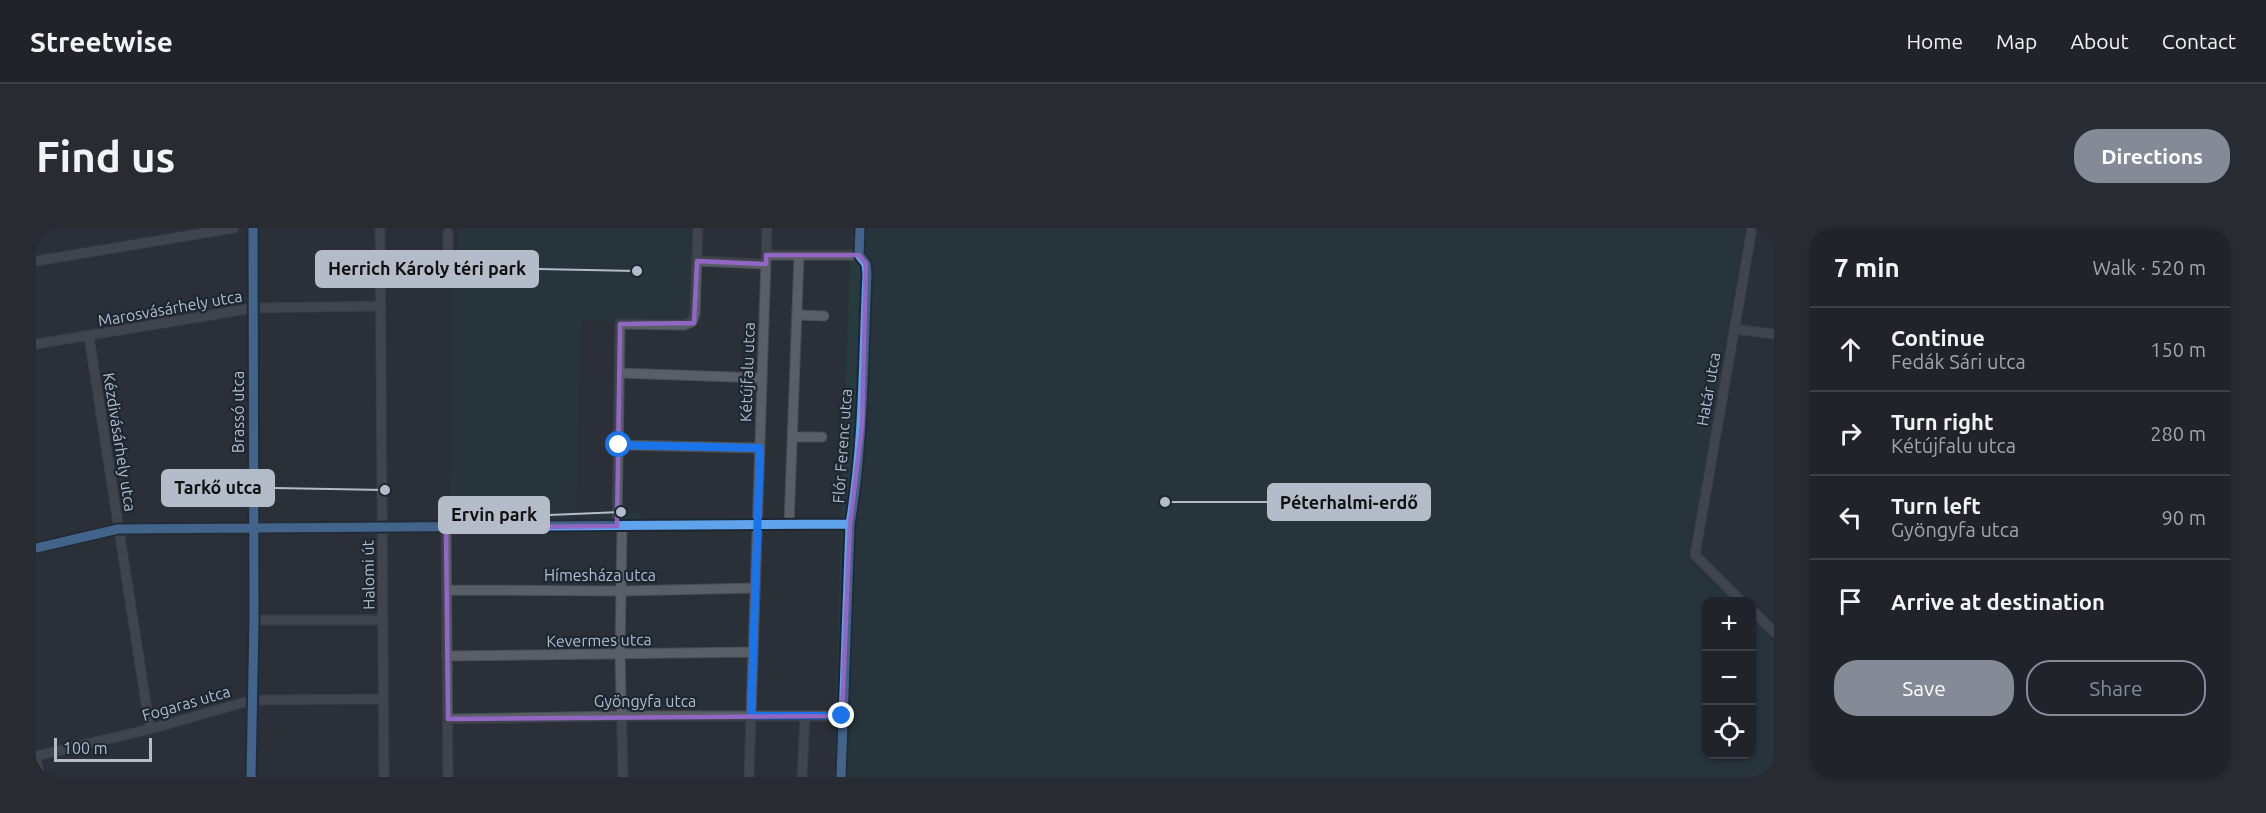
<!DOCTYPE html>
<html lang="en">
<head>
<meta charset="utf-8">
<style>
	body { margin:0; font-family:Ubuntu,sans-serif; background:#282c32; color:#f1f3f6 }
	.controls { position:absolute; right:18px; bottom:18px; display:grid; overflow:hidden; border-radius:12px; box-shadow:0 2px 4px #0004 }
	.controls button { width:54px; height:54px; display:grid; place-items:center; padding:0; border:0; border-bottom:2px solid #3d4147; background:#20242a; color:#f1f3f6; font:30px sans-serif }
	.scale { position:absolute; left:18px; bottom:15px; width:98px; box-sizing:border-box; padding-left:6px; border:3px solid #b4bcc9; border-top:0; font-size:16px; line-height:21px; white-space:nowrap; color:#b4bcc9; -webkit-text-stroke:4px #1d2633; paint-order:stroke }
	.stop { position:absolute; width:18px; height:18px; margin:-14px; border:4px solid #1a73e8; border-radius:50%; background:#fff }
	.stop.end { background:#1a73e8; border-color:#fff; box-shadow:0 2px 6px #0008 }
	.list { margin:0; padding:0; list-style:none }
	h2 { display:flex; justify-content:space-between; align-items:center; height:78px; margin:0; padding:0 24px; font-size:26px }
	h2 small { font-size:20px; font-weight:400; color:#a2a4a8 }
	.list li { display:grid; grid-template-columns:39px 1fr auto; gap:18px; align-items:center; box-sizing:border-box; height:84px; padding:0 24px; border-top:2px solid #3d4147 }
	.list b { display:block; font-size:22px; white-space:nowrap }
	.list p { margin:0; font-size:20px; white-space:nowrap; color:#a2a4a8 }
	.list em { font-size:20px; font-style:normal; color:#a2a4a8 }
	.actions { display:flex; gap:12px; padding:18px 24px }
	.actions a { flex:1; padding:14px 0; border:2px solid #848b96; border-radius:24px; text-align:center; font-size:21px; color:#848b96 }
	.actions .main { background:#848b96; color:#fff }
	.icon { flex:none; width:33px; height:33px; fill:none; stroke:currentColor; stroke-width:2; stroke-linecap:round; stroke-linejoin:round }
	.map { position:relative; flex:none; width:1738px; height:549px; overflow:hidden; border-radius:24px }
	header { display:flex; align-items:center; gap:36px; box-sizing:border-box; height:84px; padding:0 30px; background:#20242a; border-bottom:2px solid #3d4147 }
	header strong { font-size:28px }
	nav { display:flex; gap:33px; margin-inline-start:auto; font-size:21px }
	.intro { display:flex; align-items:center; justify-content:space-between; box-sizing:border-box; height:144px; padding:0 36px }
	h1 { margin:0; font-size:42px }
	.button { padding:15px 27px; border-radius:24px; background:#848b96; color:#fff; font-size:21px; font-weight:700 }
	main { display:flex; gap:36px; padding:0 36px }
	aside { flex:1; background:#20242a; border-radius:24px; box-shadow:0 2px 4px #0004 }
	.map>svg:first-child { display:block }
	.green { fill:#273a3e }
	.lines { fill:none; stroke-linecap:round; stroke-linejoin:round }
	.minor-casing { stroke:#484c53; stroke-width:11 }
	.minor { stroke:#5a5e66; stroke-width:9 }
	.cycleway-casing { stroke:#1d2633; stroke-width:13 }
	.cycleway { stroke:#60a3ed; stroke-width:9 }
	.route { stroke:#1a73e8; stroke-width:8 }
	.marked { fill:none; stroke:#9266c3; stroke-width:4.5; stroke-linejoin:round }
	.labels { text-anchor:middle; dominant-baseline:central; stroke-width:4.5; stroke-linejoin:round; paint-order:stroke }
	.street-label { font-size:16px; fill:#b4bcc9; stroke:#1d2633 }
	.leader { fill:none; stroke:#b4bcc9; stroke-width:2 }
	.callout-dot { fill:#b4bcc9; stroke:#1d2633; stroke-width:2 }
	.callout { fill:#b4bcc9; stroke:#b4bcc9; stroke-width:2 }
	.callout-label { font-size:18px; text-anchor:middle; font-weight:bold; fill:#111 }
</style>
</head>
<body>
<header>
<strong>Streetwise</strong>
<nav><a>Home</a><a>Map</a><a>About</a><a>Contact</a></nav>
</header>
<div class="intro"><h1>Find us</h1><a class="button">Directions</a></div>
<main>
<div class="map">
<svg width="1738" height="549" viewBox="0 0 1738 549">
	<rect width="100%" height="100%" fill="#2a3038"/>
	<path class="green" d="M422,0H659L656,89L648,94L545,93L540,294L415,295L416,43L423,18Z
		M815,0H1708L1663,275L1651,324L1656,336L1697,373L1670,374V526H1716V391L1738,412V549H797Z
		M574,264L578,265L579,297H549V285H570L574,281Z
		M586,273V283L589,286L604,285V297L582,296Z"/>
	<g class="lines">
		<defs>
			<path id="minor" d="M344,0L348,549
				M730,27H823
				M0,33L198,0
				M661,33L730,36
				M412,41V5
				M761,87L788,88
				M1698,101L1738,106
				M53,109L114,501
				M0,116L218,80L345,78
				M584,145L726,150
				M756,209H786
				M583,217L724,220
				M753,296L763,28
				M581,298L584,96L648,97L656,94L659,86L662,0
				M586,298L584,427L587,549
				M410,300L412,549
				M0,320L82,301L814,296
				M410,362L585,363L719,360
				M1706,374L1659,327L1716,0
				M1716,382L1738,404
				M218,392H347
				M410,428L717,424
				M412,491L586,488H806
				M0,528L114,501L216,472L347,471
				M0,532L4,549
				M215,549L218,392L217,0
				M713,549L731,0
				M766,549L769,488
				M805,549L814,296C828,214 827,129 831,46L830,36L823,27L824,0"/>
		</defs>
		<use href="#minor" class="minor-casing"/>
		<use href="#minor" class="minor"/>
		<defs>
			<path id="cycleway" d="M0,320L82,301L814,296
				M215,549L218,392L217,0
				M805,549L814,296C828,214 827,129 831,46L830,36L823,27L824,0"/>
		</defs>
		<use href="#cycleway" class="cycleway-casing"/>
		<use href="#cycleway" class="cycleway"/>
	</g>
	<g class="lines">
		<path class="route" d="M583,217L724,220L715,488H806"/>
	</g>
	<path d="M0 0H1738V549H0ZM730,27H823L830,36L826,198L814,296L806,488L412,491L410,300L581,298L584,96L658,95L661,33L730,36Z" fill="#2a3038" fill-opacity=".55" fill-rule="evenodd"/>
	<path class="marked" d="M730,27H823L830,36L826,198L814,296L806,488L412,491L410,300L581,298L584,96L658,95L661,33L730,36Z"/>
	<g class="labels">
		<g class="street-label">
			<text transform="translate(134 80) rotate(-10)">Marosvásárhely utca</text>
			<text transform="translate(711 144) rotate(-88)">Kétújfalu utca</text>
			<text transform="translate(1672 161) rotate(-80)">Határ utca</text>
			<text transform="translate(202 184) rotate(-90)">Brassó utca</text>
			<text transform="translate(84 214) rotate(81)">Kézdivásárhely utca</text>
			<text transform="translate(806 218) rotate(-86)">Flór Ferenc utca</text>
			<text transform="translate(332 347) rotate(-91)">Halomi út</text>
			<text x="564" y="347">Hímesháza utca</text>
			<text transform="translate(563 412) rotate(-1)">Kevermes utca</text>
			<text x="609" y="473">Gyöngyfa utca</text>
			<text transform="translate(150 475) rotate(-16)">Fogaras utca</text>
		</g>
	</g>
	<path class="leader" d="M601 43L502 41M349 262L238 260M1129 274L1232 274M585 284L513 287"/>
	<g class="callout-dot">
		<circle cx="601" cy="43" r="6"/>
		<circle cx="349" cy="262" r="6"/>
		<circle cx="1129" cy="274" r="6"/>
		<circle cx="585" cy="284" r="6"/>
	</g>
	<g class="callout">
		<rect x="280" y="23" width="222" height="36" rx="6"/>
		<rect x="126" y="242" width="112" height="36" rx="6"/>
		<rect x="1232" y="256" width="162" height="36" rx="6"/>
		<rect x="403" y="269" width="110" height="36" rx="6"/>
	</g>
	<g class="callout-label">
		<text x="391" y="47">Herrich Károly téri park</text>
		<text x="182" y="266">Tarkő utca</text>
		<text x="1313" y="281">Péterhalmi-erdő</text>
		<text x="458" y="293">Ervin park</text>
	</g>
</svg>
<div class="controls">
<button>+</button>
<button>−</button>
<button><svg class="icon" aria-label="locate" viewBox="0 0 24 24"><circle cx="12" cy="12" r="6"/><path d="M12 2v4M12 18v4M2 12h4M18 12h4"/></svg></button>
</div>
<div class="scale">100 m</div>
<div class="stop" style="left:583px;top:217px"></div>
<div class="stop end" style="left:806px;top:488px"></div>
</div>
<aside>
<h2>7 min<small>Walk · 520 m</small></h2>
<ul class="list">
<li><svg class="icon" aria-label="ahead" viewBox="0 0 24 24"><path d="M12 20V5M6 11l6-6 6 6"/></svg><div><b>Continue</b><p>Fedák Sári utca</p></div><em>150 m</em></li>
<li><svg class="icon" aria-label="right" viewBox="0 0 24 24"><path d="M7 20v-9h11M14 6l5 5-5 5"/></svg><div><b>Turn right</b><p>Kétújfalu utca</p></div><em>280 m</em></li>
<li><svg class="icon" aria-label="left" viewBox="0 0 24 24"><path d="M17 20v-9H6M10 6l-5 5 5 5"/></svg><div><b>Turn left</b><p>Gyöngyfa utca</p></div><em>90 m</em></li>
<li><svg class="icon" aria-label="arrive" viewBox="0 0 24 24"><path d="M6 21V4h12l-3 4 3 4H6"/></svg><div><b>Arrive at destination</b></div></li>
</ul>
<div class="actions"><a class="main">Save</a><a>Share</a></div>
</aside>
</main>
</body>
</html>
